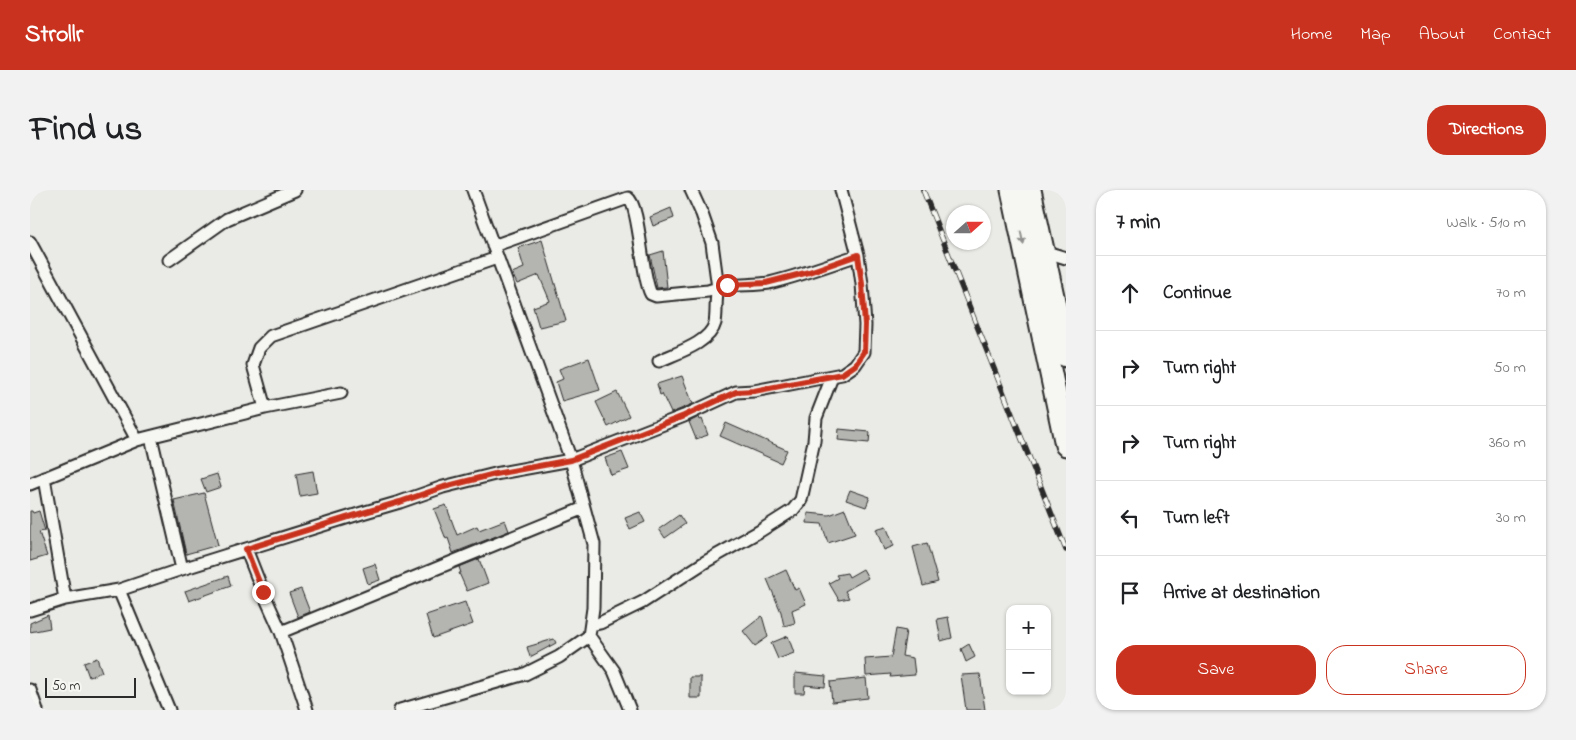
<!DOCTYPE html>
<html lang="en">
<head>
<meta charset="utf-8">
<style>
	body { margin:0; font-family:"Indie Flower",sans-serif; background:#f2f2f2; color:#202124 }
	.controls { position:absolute; right:15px; bottom:15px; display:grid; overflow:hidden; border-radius:10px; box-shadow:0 1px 4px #0004 }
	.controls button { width:45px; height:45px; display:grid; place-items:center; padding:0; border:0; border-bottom:1px solid #e0e0e0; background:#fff; color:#202124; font:25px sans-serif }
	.compass { position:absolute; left:916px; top:15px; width:45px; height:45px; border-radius:50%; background:#fff; box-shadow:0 1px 4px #0004; rotate:69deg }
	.scale { position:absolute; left:15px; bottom:12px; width:91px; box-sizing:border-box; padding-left:5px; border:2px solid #2b2b2b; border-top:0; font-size:14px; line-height:18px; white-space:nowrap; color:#2b2b2b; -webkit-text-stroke:4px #f6f6f2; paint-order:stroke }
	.stop { position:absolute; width:15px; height:15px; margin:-11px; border:4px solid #c8321e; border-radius:50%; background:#fff }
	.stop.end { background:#c8321e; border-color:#fff; box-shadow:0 1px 5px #0008 }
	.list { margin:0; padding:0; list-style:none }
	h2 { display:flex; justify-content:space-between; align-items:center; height:65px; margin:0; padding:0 20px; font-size:21px }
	h2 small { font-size:16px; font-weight:400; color:#757577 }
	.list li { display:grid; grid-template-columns:32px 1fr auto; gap:15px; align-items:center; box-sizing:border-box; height:75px; padding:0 20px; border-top:1px solid #e0e0e0 }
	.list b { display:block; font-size:19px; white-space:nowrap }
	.list em { font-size:16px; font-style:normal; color:#757577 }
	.actions { display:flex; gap:10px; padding:15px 20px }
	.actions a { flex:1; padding:11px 0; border:1px solid #c8321e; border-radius:20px; text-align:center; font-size:18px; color:#c8321e }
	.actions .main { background:#c8321e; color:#fff }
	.icon { flex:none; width:28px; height:28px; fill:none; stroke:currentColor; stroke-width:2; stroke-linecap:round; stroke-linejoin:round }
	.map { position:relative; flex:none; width:1036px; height:520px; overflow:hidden; border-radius:20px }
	header { display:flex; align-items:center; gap:30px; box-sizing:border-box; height:70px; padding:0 25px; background:#c8321e; color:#fff }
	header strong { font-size:24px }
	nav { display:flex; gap:28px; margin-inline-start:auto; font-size:18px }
	.intro { display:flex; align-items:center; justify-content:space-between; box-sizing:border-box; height:120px; padding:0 30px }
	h1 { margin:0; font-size:35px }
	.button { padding:12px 22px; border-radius:20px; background:#c8321e; color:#fff; font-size:18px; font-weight:700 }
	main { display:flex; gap:30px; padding:0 30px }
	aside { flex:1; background:#fff; border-radius:20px; box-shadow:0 1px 4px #0004 }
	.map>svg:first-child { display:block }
	.building { fill:#b4b4b1; stroke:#2b2b2b }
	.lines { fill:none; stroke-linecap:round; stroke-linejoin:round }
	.street-casing { stroke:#2b2b2b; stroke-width:15 }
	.highway-casing { stroke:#2b2b2b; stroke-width:25 }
	.street { stroke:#f6f6f2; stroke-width:11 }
	.highway { stroke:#f6f6f2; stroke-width:21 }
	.rail-casing { stroke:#2b2b2b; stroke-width:5.5 }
	.rail { stroke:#f6f6f2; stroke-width:4; stroke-dasharray:11; stroke-linecap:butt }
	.oneway { fill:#90908e }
	.route { stroke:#c8321e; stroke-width:6 }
</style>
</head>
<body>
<header>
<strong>Strollr</strong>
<nav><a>Home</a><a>Map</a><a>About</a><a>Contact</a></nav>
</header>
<div class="intro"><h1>Find us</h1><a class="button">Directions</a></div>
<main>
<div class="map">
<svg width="1036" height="520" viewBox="0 0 1036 520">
	<rect width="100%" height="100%" fill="#eaeae6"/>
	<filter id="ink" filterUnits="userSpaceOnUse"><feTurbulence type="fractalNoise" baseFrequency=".02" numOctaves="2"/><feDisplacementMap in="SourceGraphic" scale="10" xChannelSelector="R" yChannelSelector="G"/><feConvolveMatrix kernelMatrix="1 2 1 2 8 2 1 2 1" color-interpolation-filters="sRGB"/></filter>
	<g filter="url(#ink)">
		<path class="building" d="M641,18L644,28L623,36L620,27Z
			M512,50L536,131L509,137L503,117L520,111L509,85L487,94L482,83L494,78L488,58Z
			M633,61L637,97L627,98L620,65Z
			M559,168L570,200L532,211L526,192L533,189L529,179Z
			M652,186L663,214L641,223L632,204L630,205L627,194Z
			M587,202L599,226L578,237L566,212Z
			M669,227L670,230L672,229L678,245L666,249L659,232Z
			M696,233L757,260L751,273L690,246Z
			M809,239L840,242L839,253L808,250Z
			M592,262L599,279L581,285L575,268Z
			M283,281L287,303L270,306L266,284Z
			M187,284L191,297L176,302L171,289Z
			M820,300L840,307L836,317L816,310Z
			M174,303L188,355L156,364L144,310Z
			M416,315L427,345L447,336L449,340L475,330L479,341L423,363L418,348L416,349L404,319Z
			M815,319L825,344L798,353L792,334L777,333L778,323L799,325Z
			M0,321H2L3,323L9,321L15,341L9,342L17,366L0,371Z
			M610,322L615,332L600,339L595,328Z
			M649,325L655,334L635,348L629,339Z
			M856,336L864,356L854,360L846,339Z
			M897,353L908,392L893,396L883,357Z
			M449,369L458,393L437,401L429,383H431L429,377Z
			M345,374L350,390L338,394L333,378Z
			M833,379L838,388L815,401L819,408L809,410L799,393L808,388L806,385L817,383L819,387Z
			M756,380L765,400L769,398L776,414L762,420L765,433L754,436L751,422L737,389Z
			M198,386L201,396L159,411L155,401Z
			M271,399L280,422L268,427L259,403Z
			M435,412L443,434L403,448L396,425Z
			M18,425L20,438L0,442V433Z
			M732,426L738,447L725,456L713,441Z
			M918,427L922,448L911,451L907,429Z
			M866,439L876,441L872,466L883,468L885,485L860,487L861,484L836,486L835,469L861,467Z
			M758,446L764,463L748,469L741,453Z
			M524,449L526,453L500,467L497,457Z
			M939,454L945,467L936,472L931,459Z
			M67,468L72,482L59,487L54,473Z
			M765,483L796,486L795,497L775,495L774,503H765Z
			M950,484L955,520H936L931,485Z
			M660,487H671V508H660Z
			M836,488L838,508L802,512L800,492Z"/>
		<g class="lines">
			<defs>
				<path id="street" d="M443,0L541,270L564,354L563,418L559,446L584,481L600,520
					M0,52L107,250
					M463,56L598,8C610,16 611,85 621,104L626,106L678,101L688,98L682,53L672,24L661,0
					M1013,61L1036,68
					M139,70L197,29L265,0
					M629,171C646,163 680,153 685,133C687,121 685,110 688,98C705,93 722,96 739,93C769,86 799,75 828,65
					M235,218L223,175L229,158L241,146L467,68
					M121,247L152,379
					M14,288L35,409
					M0,294L107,250L235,218L311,203
					M216,359L233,402L251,442L277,520
					M89,400L139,520
					M0,420L35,409L89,400L152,379L332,323L370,312L413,297L465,284L541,270L654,226L706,202L724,201L812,184L825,175L834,162L835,135L832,94L828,65L811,0
					M561,435L570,433L613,412L675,372L730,341L763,320L771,310L784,251L786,228L802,187
					M251,442L554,318
					M0,500L7,520
					M370,520L495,484L529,467L559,446"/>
				<path id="highway" d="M982,0L1036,255
					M1000,0L1036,166"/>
			</defs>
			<use href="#street" class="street-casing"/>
			<use href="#highway" class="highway-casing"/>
			<use href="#street" class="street"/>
			<use href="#highway" class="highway"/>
			<defs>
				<path id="rail" d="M893,0L1036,360"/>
			</defs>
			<use href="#rail" class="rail-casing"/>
			<use href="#rail" class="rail"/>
		</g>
		<defs><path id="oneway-solid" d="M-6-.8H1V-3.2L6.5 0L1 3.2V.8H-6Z" transform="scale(1.25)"/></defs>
		<use class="oneway" href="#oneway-solid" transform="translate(992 48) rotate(78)"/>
	</g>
	<g class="lines" filter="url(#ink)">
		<path class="route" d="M233,402L216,359L332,323L370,312L414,297L465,284L541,270L654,226L706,202L724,201L812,184L825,175L834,162L835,135L832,94L828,65L779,82L736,93L697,95"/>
	</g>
</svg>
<div class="controls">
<button>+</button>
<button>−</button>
</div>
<svg class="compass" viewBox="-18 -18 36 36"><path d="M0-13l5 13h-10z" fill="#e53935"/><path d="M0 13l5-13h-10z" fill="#757577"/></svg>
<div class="scale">50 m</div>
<div class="stop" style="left:697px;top:95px"></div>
<div class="stop end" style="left:233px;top:402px"></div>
</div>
<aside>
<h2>7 min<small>Walk · 510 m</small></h2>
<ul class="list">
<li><svg class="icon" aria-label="ahead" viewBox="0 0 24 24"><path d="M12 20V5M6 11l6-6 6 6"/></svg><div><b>Continue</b></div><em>70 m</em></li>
<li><svg class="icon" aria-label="right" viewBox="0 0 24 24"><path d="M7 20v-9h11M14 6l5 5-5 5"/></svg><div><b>Turn right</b></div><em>50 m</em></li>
<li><svg class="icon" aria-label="right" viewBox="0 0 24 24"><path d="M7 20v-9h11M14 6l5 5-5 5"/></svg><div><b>Turn right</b></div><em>360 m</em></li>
<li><svg class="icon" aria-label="left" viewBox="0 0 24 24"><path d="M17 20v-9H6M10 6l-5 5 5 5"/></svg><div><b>Turn left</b></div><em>30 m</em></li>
<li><svg class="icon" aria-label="arrive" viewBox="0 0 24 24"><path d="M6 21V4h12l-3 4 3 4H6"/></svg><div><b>Arrive at destination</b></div></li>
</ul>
<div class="actions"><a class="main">Save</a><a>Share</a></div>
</aside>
</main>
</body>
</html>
